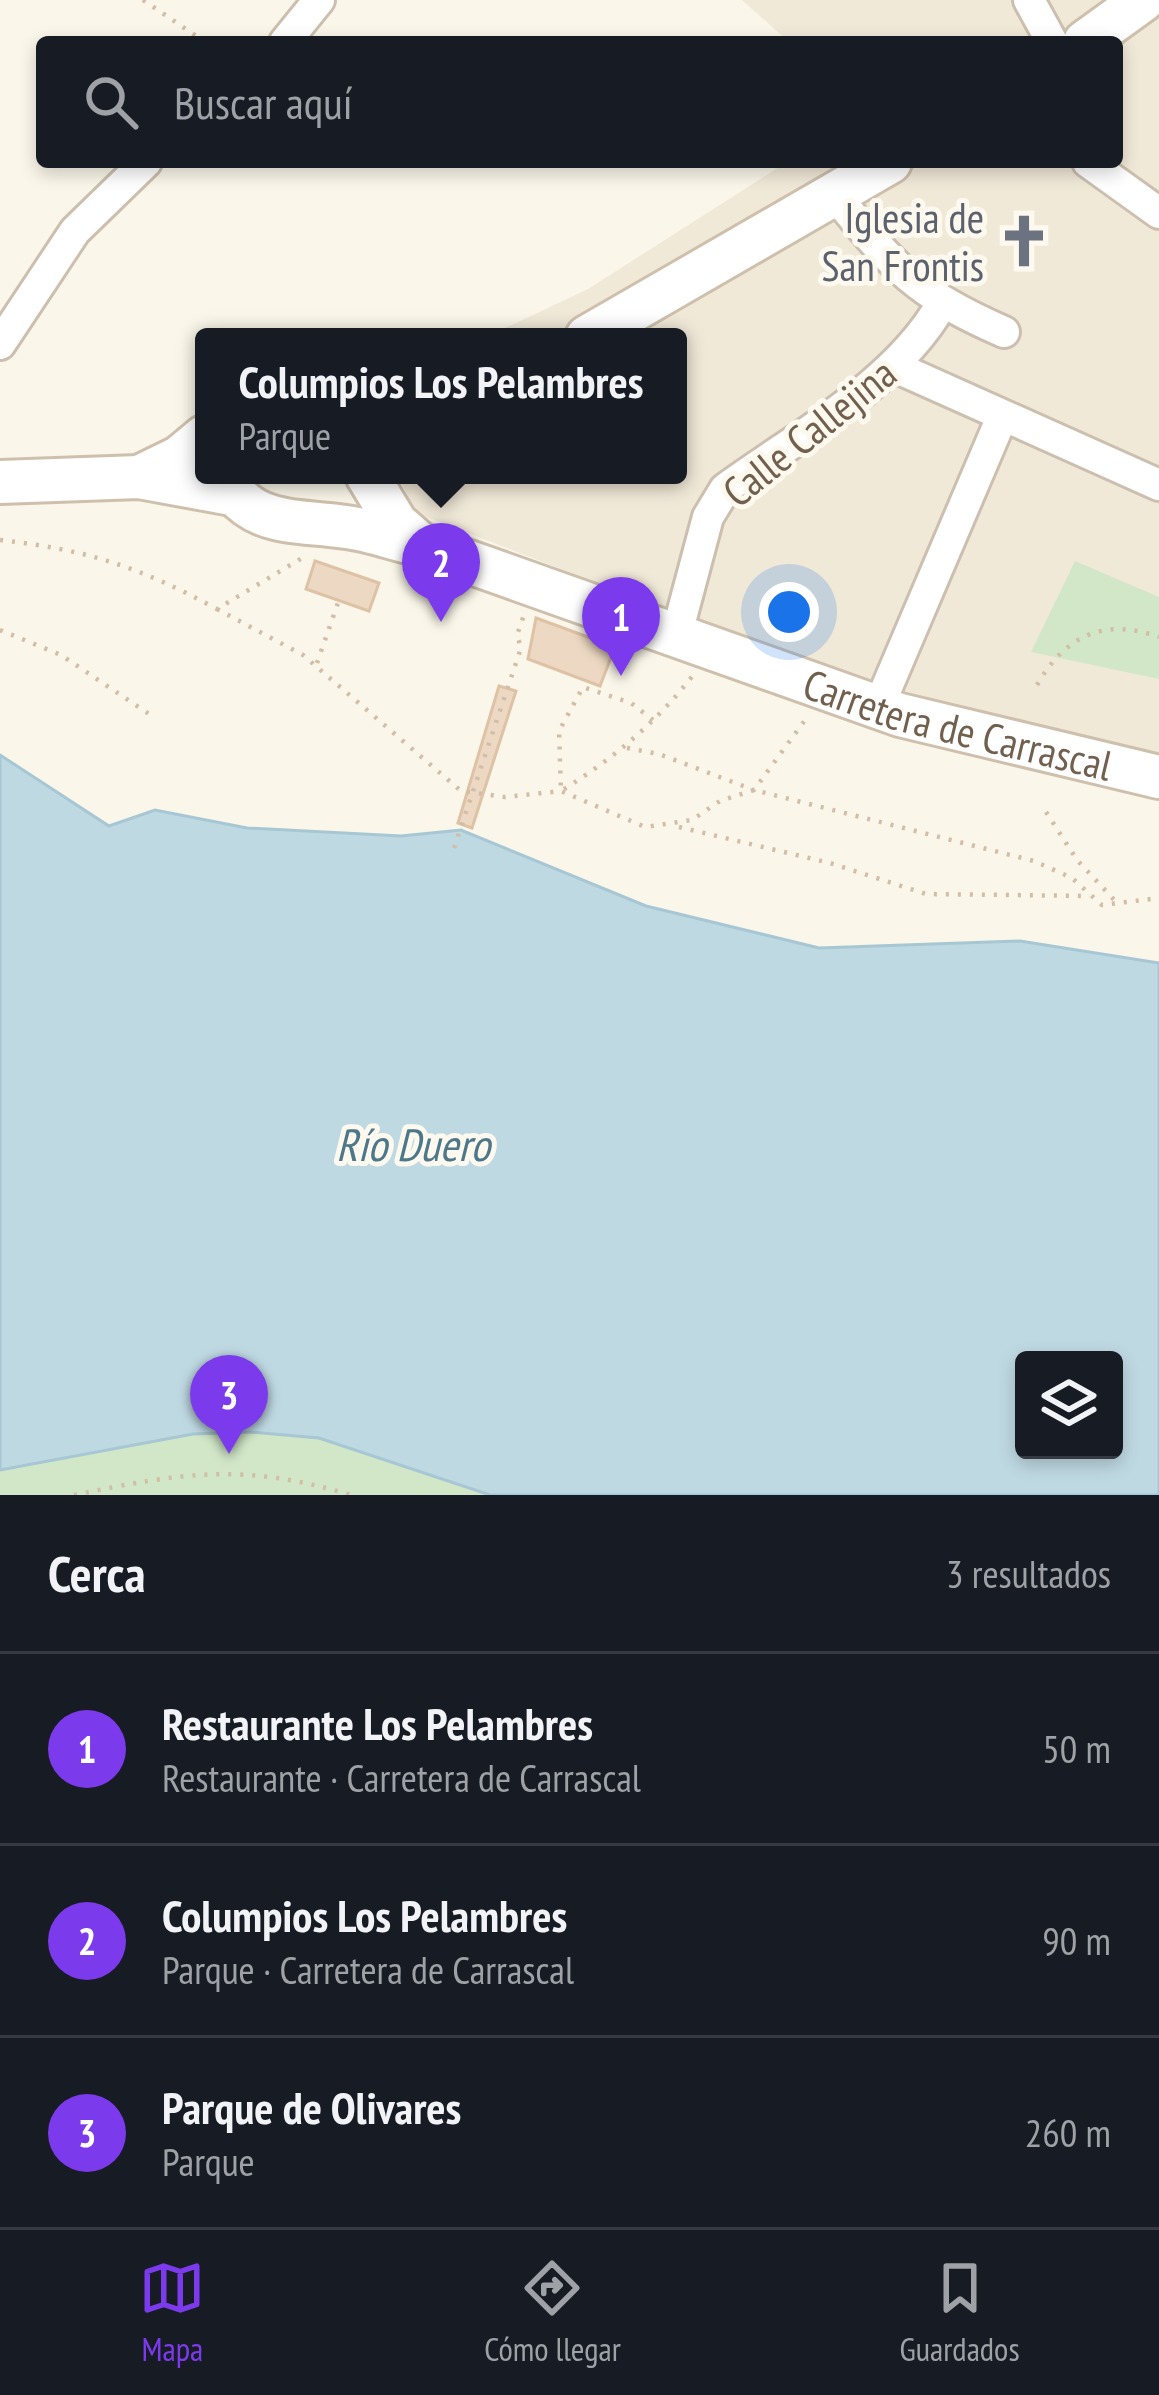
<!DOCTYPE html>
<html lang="es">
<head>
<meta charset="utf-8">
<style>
	body { margin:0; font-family:"PT Sans Narrow",sans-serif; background:#20242c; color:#f1f3f6 }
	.controls { position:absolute; right:36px; bottom:36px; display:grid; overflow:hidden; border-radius:12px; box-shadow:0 6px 18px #0003 }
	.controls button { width:108px; height:108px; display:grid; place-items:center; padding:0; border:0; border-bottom:3px solid #363941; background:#171b24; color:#f1f3f6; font:60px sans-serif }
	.you { position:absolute; left:789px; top:612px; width:42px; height:42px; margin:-30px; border:9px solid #fff; border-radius:50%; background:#1a73e8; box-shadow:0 0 0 18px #1a73e833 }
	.badge { display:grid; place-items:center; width:78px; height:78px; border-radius:50%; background:#7c3aed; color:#fff; font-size:39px; font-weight:700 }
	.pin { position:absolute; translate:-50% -99px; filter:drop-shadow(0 3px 6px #0008) }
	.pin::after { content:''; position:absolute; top:63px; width:42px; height:36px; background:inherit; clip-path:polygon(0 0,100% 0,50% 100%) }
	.popup { position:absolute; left:195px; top:328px; width:492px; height:156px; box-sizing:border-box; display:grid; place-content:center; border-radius:12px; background:#171b24; filter:drop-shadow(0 3px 9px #0005); font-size:39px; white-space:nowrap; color:#9ea1a6 }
	.popup b { font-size:45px; color:#f1f3f6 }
	.popup::after { content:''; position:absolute; left:50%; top:100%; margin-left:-24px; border:24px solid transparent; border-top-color:#171b24 }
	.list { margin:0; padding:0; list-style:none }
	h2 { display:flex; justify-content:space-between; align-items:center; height:156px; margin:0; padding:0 48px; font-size:51px }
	h2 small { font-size:39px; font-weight:400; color:#9ea1a6 }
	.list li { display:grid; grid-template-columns:78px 1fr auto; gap:36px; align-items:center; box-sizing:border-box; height:192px; padding:0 48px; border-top:3px solid #363941 }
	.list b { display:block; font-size:45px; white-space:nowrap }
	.list p { margin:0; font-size:39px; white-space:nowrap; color:#9ea1a6 }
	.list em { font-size:39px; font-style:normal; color:#9ea1a6 }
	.icon { flex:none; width:66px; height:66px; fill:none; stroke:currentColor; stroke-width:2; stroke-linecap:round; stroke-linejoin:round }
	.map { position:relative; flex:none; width:1159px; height:1495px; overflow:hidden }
	.search { position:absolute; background:#171b24; box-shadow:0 6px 18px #0003; left:36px; right:36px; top:36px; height:132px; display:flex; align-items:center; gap:30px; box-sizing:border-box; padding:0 42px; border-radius:12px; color:#9ea1a6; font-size:45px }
	.sheet { height:732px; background:#171b24 }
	nav { display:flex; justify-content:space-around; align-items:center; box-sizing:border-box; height:168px; border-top:3px solid #363941; background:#171b24; font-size:33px; color:#9ea1a6 }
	nav a { display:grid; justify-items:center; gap:6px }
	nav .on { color:#7c3aed }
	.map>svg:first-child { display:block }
	.residential { fill:#f1e9d8 }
	.green { fill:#d1e7c8 }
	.water { fill:#bfd9e3; stroke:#a6c7d3; stroke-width:3; fill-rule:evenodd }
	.building { fill:#edd9c3; stroke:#dec2a5; stroke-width:3 }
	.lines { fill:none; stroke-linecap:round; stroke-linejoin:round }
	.street-casing { stroke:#ccbfaf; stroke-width:36 }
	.secondary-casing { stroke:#cec0ad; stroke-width:48 }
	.path { stroke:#d2bda6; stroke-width:4.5; stroke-dasharray:3 9; stroke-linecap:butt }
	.street { stroke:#fff; stroke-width:30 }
	.secondary { stroke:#fff; stroke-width:42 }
	.labels { text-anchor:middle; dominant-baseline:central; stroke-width:10; stroke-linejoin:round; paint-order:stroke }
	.worship-label { font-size:42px; fill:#5b616d; stroke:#fdf9ef; text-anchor:end }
	.street-label { font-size:42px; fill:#72604f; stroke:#fdf9ef }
	.water-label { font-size:45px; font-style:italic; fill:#4d788a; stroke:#fdf9ef }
</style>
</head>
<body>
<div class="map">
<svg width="1159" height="1495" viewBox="0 0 1159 1495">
	<rect width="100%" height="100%" fill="#faf6e9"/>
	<path class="residential" d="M742,0H1159V760L910,705L414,512L399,475H678V337H486L588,289L787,162H1117V42H789Z"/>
	<path class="green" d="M1075,561L1159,597V679L1031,652Z
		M250,1432L319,1438L490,1495H0V1470L193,1434Z"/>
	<path class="water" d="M0,755L109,826L155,810L247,828L401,836L461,830L646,906L819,948L1020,941L1159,963V1495H490L319,1438L250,1432L193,1434L0,1470ZM1024,1360H1114V1450H1024Z"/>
	<path class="building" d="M315,561L379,583L369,611L306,589Z
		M536,618L615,647L600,686L528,659Z
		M499,686L516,691L472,828L458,823Z"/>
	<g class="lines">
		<defs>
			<path id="street" d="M1029,0L1052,42
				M285,42L319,0
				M1088,162L1159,213
				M835,195C894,268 917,294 1004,332
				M0,344L75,231L146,162
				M893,366L1159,485
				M676,637L708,517L725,489C799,435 895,385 941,305
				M878,708L1002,417"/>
			<g id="secondary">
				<path d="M1085,42L1143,0"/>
				<path d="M587,337L890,162"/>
				<path id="s1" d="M222,475C250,528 294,519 346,527C371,530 396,540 421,545L900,715L1159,777"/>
				<path d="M367,475L396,523L421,545"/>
				<path d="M139,477L180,457L204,437"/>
				<path d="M0,482L139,477L232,494"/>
			</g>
		</defs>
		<use href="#street" class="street-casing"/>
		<use href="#secondary" class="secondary-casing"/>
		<path class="path" d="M143,0L205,42
			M0,540C89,550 139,567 217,609L302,558
			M217,609L303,655L461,791L505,797L561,791L645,827L692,820L720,801L754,790L1034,861L1072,878L1102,905L1159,898
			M0,630L61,655L155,718
			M317,663L339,600
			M1037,685C1065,636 1104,617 1159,637
			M653,720L631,703L583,687L559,731L561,791C613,759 656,723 694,674
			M627,748L659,754L754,790L808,716
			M1046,812L1077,860L1119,905
			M679,827L830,863L926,894L1090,896
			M454,848L521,648L517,635L524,615
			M74,1495C182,1473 242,1462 351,1495"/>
		<use href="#street" class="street"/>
		<use href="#secondary" class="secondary"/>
	</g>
	<defs>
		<symbol id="church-bare" viewBox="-9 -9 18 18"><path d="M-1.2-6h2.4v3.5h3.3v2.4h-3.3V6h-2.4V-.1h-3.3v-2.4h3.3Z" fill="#6b7280" stroke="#fdf9ef" stroke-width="2.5" paint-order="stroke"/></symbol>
	</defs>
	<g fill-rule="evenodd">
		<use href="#church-bare" x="986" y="203" width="76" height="76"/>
	</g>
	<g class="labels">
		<g class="worship-label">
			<text x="984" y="217">Iglesia de<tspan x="984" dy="48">San Frontis</tspan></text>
		</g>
		<g class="street-label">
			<text transform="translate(809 432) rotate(-39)">Calle Callejina</text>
			<text stroke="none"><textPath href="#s1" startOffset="786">Carretera de Carrascal</textPath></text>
		</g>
		<g class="water-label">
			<text x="413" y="1144">Río Duero</text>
		</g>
	</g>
</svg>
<div class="controls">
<button><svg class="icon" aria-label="layers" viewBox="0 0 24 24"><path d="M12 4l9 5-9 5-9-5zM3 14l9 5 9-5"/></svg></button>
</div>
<div class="you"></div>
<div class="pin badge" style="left:621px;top:676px">1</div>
<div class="pin badge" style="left:441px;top:622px">2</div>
<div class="popup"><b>Columpios Los Pelambres</b>Parque</div>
<div class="pin badge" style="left:229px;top:1454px">3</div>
<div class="search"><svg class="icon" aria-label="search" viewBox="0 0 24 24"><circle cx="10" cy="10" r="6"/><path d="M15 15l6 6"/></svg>Buscar aquí</div>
</div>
<section class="sheet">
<h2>Cerca<small>3 resultados</small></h2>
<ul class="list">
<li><span class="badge">1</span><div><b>Restaurante Los Pelambres</b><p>Restaurante · Carretera de Carrascal</p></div><em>50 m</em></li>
<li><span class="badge">2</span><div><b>Columpios Los Pelambres</b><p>Parque · Carretera de Carrascal</p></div><em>90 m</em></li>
<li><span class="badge">3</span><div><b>Parque de Olivares</b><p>Parque</p></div><em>260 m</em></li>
</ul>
</section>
<nav>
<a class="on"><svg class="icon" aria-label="map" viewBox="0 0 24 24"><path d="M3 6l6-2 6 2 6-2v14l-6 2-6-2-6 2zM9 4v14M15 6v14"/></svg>Mapa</a>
<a><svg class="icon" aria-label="directions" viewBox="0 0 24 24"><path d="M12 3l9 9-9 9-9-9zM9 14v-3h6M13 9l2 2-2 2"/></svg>Cómo llegar</a>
<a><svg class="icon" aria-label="saved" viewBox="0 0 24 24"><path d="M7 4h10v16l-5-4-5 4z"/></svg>Guardados</a>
</nav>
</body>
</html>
